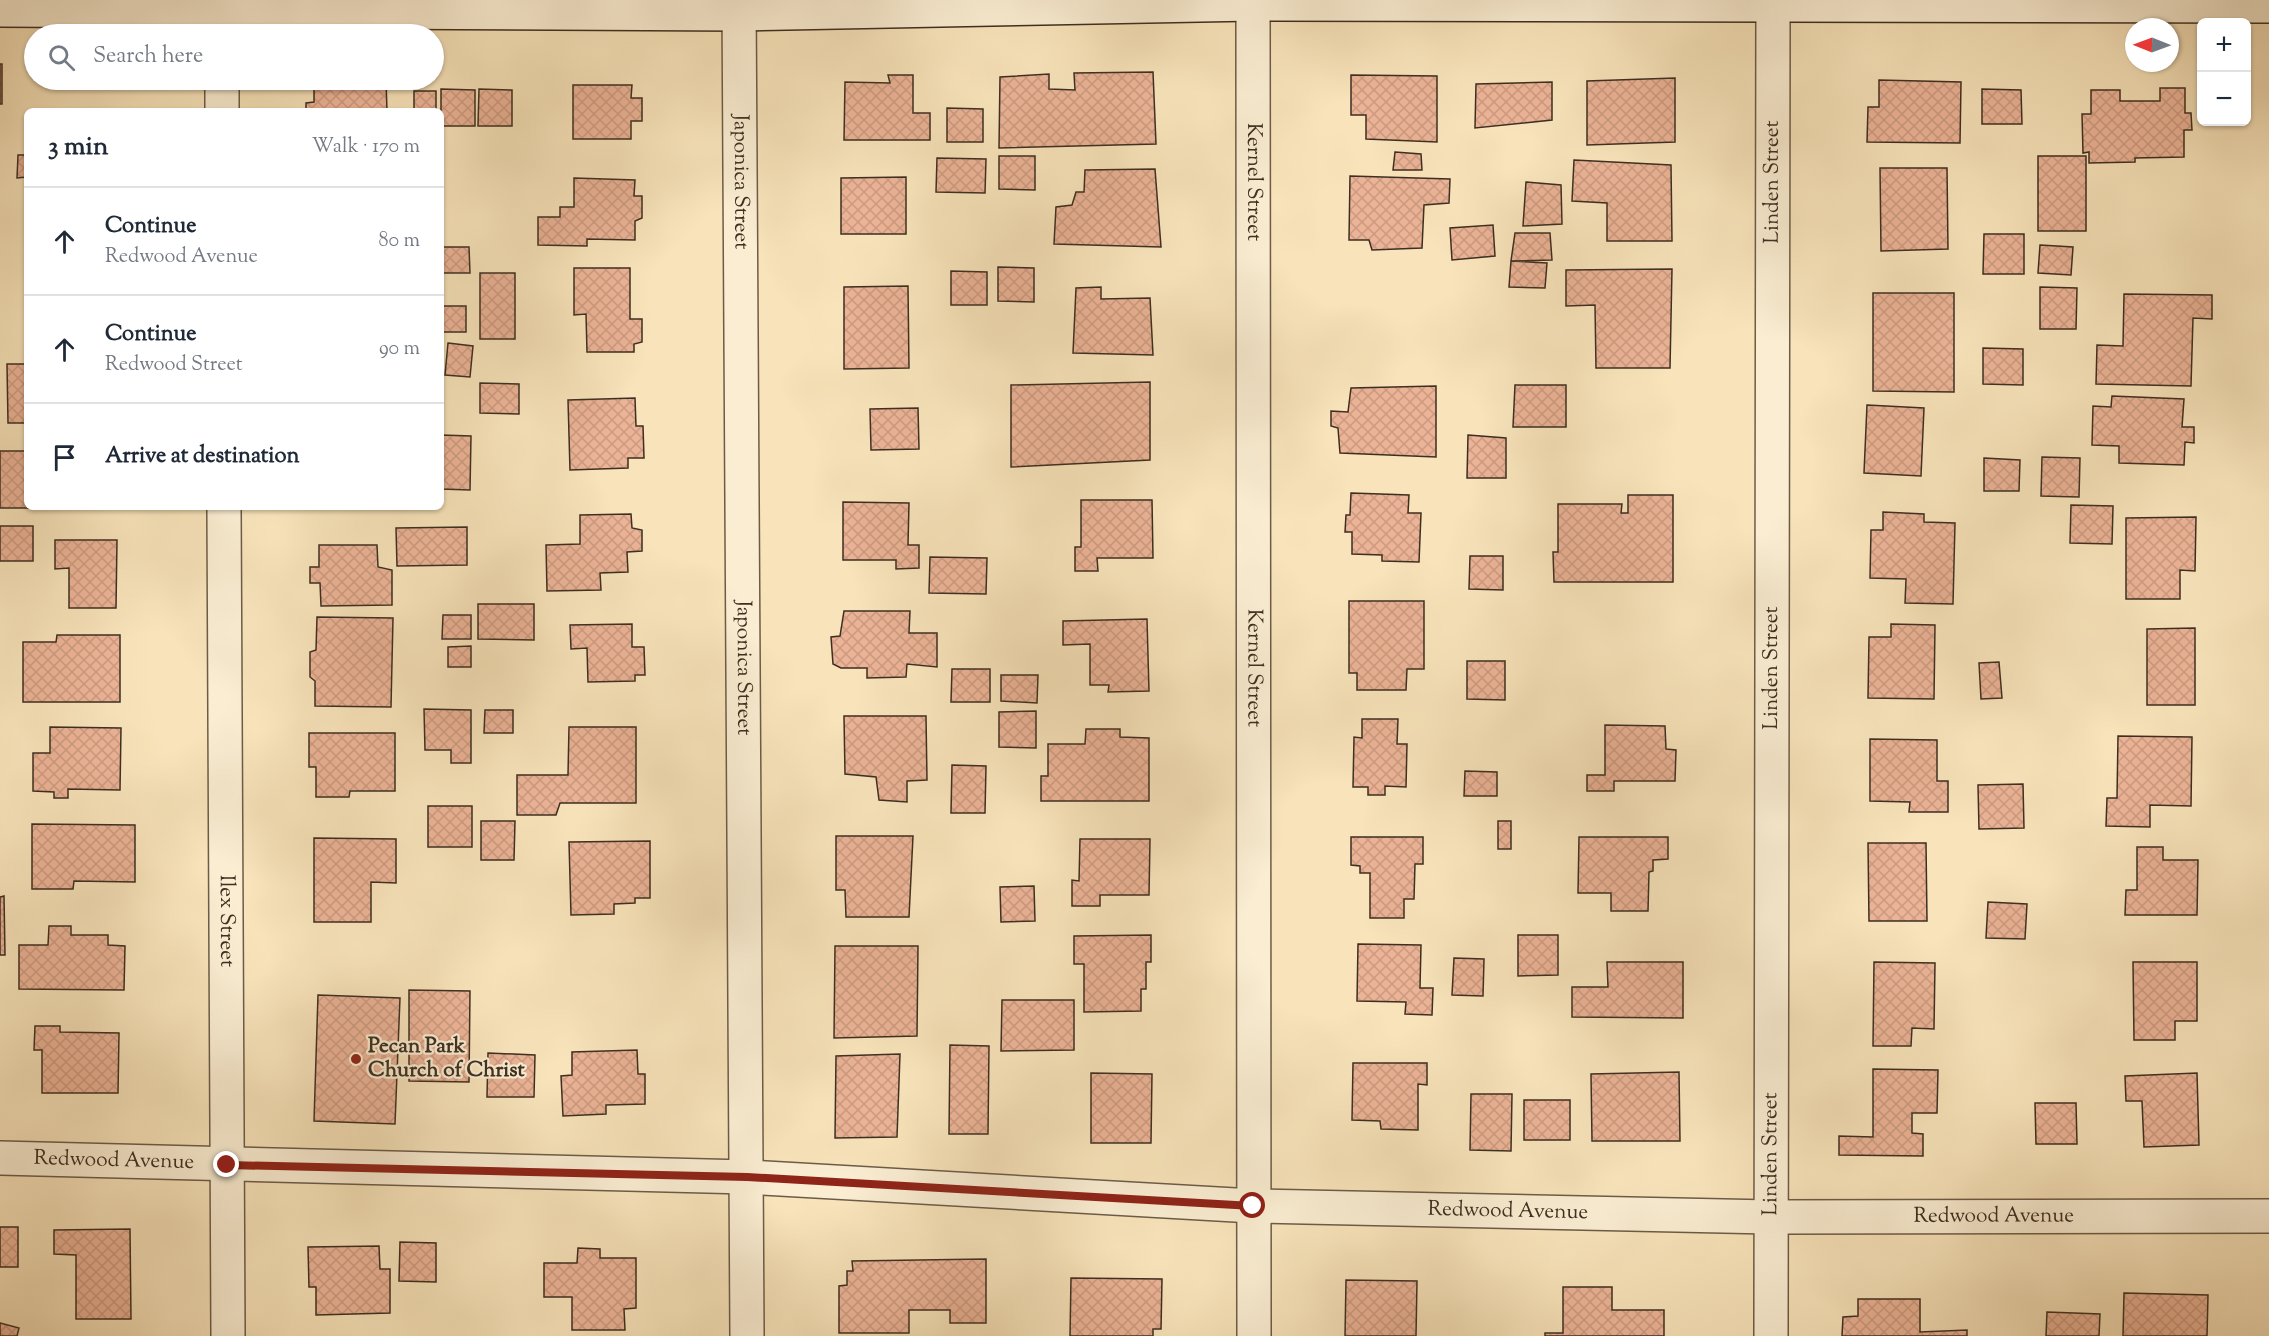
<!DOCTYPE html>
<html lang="en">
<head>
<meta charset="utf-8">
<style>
	body { margin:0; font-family:"Sorts Mill Goudy",serif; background:#f2f2f3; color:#1f2937 }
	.controls { position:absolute; right:18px; top:18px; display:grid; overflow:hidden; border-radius:9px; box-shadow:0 2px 4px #0004 }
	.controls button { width:54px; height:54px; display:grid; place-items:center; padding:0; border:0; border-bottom:2px solid #e0e1e3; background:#fff; color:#1f2937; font:30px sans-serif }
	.compass { position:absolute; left:2125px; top:18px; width:54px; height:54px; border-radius:50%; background:#fff; box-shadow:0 2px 4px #0004; rotate:271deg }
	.stop { position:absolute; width:18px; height:18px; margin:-14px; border:4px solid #8f2418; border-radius:50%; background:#fff }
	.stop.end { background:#8f2418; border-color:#fff; box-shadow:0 2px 6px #0008 }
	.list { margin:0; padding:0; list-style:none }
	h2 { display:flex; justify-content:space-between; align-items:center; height:78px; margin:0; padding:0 24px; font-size:26px }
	h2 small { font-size:20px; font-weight:400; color:#747a83 }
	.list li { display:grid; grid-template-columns:39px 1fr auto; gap:18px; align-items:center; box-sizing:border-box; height:108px; padding:0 24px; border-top:2px solid #e0e1e3 }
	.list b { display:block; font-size:22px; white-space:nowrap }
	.list p { margin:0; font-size:20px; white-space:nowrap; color:#747a83 }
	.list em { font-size:20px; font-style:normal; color:#747a83 }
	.icon { flex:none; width:33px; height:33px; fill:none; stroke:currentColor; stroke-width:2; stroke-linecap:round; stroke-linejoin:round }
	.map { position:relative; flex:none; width:2269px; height:1336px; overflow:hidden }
	.search { position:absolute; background:#fff; box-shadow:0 2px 4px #0004; left:24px; top:24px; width:420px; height:66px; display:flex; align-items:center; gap:15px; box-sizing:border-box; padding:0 21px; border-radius:33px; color:#747a83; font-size:22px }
	.panel { position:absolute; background:#fff; box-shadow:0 2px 4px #0004; left:24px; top:108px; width:420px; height:402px; border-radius:9px }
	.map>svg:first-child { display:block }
	.building { fill:url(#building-cross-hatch); stroke:#3d2f21; stroke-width:1.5 }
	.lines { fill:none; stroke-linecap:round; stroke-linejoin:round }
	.street-casing { stroke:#6c5c47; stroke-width:36 }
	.secondary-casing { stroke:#3d2f21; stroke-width:36 }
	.street { stroke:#faedd2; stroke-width:33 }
	.secondary { stroke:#faedd2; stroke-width:33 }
	.route { stroke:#8f2418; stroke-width:8 }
	.poi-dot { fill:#8f2418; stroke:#faedd2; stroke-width:2 }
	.labels { text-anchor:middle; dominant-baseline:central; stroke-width:4.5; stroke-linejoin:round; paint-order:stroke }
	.street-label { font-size:21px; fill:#3d2f21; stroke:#faedd2 }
	.poi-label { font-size:21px; font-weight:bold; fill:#3d2f21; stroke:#faedd2; text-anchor:start }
</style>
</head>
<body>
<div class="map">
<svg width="2269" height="1336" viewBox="0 0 2269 1336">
	<defs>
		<pattern id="building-cross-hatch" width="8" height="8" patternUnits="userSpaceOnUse" patternTransform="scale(1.5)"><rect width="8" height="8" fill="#ecb396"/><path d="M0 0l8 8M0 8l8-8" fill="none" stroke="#cb9a81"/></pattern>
	</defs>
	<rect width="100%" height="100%" fill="#f8e3ba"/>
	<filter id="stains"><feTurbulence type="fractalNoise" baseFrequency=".00333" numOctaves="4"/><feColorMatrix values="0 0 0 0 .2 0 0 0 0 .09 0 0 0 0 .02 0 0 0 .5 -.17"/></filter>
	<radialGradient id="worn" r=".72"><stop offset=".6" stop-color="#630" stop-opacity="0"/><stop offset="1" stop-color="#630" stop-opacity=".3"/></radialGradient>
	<path class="building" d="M0,64H2V104H0Z
		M1153,72L1156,144L999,148L1000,77L1049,74V89L1075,90L1074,73Z
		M888,75H913V113H930V140H844L845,82L890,83Z
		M1351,75L1437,76V142L1366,139V115H1351Z
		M1675,78V142L1587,145V81Z
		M386,80L387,111H306V103L314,102V81Z
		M1879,80L1961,82L1960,143L1867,142L1868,107H1879Z
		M1552,82V120L1475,128L1476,84Z
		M573,85H632L631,98H642V121H631V139H573Z
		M2160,88H2185V113H2191L2192,130H2184V157L2135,158V162L2089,163V152L2083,153L2082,114H2091V90H2120V101H2160Z
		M441,89L475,90V126H441Z
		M479,89L512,90V126H478Z
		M1982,89L2021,90L2022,124H1982Z
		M414,91H436V111H414Z
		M947,108L983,109V142H947Z
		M1395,152L1421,154L1422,170H1393Z
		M18,155H27V177L17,178Z
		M999,156H1035V190L999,189Z
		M2038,156H2086V231H2038Z
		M937,158L986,159L985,193L936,192Z
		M1574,160L1671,165L1672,241H1607V203L1572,201Z
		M1880,168H1947L1948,249L1881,251Z
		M1155,169L1161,247L1054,244L1056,207L1072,205L1076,192H1084L1085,170Z
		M1350,176L1450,179L1449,203L1424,205L1422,248L1372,250L1369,240H1349Z
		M906,177V234H841V178Z
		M574,178L635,180L634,196H642V218L635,221V240L587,239V246L538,245V217H560V207H574Z
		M1526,182L1561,185L1562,224L1523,226Z
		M1493,225L1495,256L1452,260L1450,228Z
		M1515,233H1550L1552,260L1511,261Z
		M1984,234H2024V274H1983Z
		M2040,245L2073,247L2071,275L2038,273Z
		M441,247H469L470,273H441Z
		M1511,261L1547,263L1545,288L1509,287Z
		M998,267L1034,268V302L998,301Z
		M574,268H630V319H642V342L634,344V352H587L586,314L574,315Z
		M1672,269L1670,368H1596L1595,305L1566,306V270Z
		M27,271V330H25Z
		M951,271L987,272V305H951Z
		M480,273H515V339H480Z
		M908,286L909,368L844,369V287Z
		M1101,287V299L1150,298L1153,355L1073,353L1076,288Z
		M2040,287L2077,288L2076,329H2040Z
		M1873,293H1954V392L1873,391Z
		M2124,294L2212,295V319L2193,318L2191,386L2096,384L2097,345L2123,346Z
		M441,306H466V332H441Z
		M448,343L473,346L470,377L445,375Z
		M1983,348L2023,349V385L1983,384Z
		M7,364H27V423H8Z
		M1150,382V460L1011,467V385Z
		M480,383L519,384V414L480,413Z
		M1515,385H1566V427H1513Z
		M1436,386V457L1340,453L1338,428L1331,426V411L1348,412L1351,388Z
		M2112,396L2184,399L2182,427H2194V443L2185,442L2184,465L2119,463V446L2092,445L2093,406L2111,407Z
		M635,398L636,426H643L644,458H628V468L570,470L568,400Z
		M1867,405L1924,408L1921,476L1864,473Z
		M918,408L919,449L871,450L870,409Z
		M441,435L471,436L470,490L441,489Z
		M1468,435L1506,438V478H1467Z
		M0,451H27V507L121,508H0Z
		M2042,457L2080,458L2079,497L2041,496Z
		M1984,458L2020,460L2019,491H1984Z
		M1351,493L1409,495L1408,513H1421L1419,562L1382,561V555L1352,554V532H1345L1346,515H1350Z
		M1628,495H1673V582H1554L1553,552H1558V504H1622L1621,513H1628Z
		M1081,500H1152L1153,558H1097L1098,571H1075V547H1081Z
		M843,502L909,503L908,545H919V568L896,569V560H843Z
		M2071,505L2113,506L2112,544L2070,543Z
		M315,507H393V509H315Z
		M1883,512L1924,514V522L1955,523L1953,604L1905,603L1906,579L1870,578L1871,530H1883Z
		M631,514L632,528L642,530V551L627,552L628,572L600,573L601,590L547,591L546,545L580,544V515Z
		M2196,517L2195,571L2180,570V599H2126V518Z
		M0,526H33V561H0Z
		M467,527V565L397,566L396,528Z
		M55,540H117L116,608H69V568L55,569Z
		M319,545H377L378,567L392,570V605L321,606L320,583H310V567H319Z
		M1470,556H1503V590L1469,589Z
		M930,557L987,558L986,594L929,593Z
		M1349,601H1424V669H1407L1406,690H1357V673H1349Z
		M478,604H534V640L478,639Z
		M844,611H910L909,633H937V667L907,664L906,677L867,678V668H841L833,664L831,637L840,636Z
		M443,615H471V639H442Z
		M317,617L393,618L391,707L315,706V681L310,677V652L316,650Z
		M1147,619L1149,691L1108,692L1109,685H1090V644L1063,645V621Z
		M632,624V647H644L645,675H635V681L588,682L587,648L571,649L570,625Z
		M1891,624L1935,625L1934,699L1868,698L1869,637H1891Z
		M2195,628V705H2147V629Z
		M57,635H120V702H23V642H56Z
		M471,646V667H448V647Z
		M1467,661H1505V700L1467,699Z
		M1999,662L2002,698L1981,699L1979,663Z
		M952,669H990V702H951Z
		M1001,675H1038L1037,703L1001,701Z
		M424,709L471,710V763H451V750H425Z
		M485,710H513V733H484Z
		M1036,711V748L999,747V712Z
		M844,716H926L927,780L907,781V802L879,800L876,777L845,774Z
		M1362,719H1398L1397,744H1407L1406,787L1385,786V795H1368V787H1353L1354,737L1362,738Z
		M1605,725L1665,726L1666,749L1676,750L1675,781H1614V791H1587V775H1605Z
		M50,727L121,728L120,790L68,789V798H54V792L33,791V753H50Z
		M569,727H636V803H560L556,815H517V775H568Z
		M1086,729H1120V737L1149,738V801H1041V776H1048V744H1085Z
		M309,733H395V791H350L349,797H316V767H309Z
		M2118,736L2192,737L2191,806L2150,805V827L2106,826L2107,798H2117Z
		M1870,739L1937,740V781H1948V812H1909L1910,802L1870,801Z
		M952,765L986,766L985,813H951Z
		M1465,771L1497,772V796H1464Z
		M2023,784L2024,828L1979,829L1978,785Z
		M428,806H472V847H428Z
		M481,821H515L514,860H481Z
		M1498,821H1511V849H1498Z
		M32,824L135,825V882L74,881L73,889H32Z
		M836,836H913L909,917H846L845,890H836Z
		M1351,837H1423V864H1415L1414,899H1404V918H1370V873H1360V866L1351,865Z
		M1579,837H1668V859L1653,860V871L1649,872L1648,911H1611V893H1578Z
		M314,838L396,839V883L371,882V922H314Z
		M1080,839H1150L1149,895H1100V906H1072V880L1079,881Z
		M650,841V898H635V903L614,904V914L571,915L569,842Z
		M1868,843H1926L1927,921H1869Z
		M2137,847H2163V860H2198L2197,915H2125L2126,890H2137Z
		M1034,886L1035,921L1001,922L1000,887Z
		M4,896L5,955H0V897Z
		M1988,902L2027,904L2025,939L1986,938Z
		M49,926H71V935H108V945L125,946L124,990L19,989V945H48Z
		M1151,935V962H1146V989H1141V1011L1084,1012V964H1074V936Z
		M1518,935H1558V975L1518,976Z
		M1358,944L1421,945L1420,988H1433L1432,1015L1405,1014L1406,1002L1357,1001Z
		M835,946H918L917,1036L834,1038Z
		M1454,958L1484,959L1483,996L1452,995Z
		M1607,962H1683V1018L1572,1017V987H1608Z
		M1874,962L1935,963L1934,1029L1912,1028L1911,1046H1873Z
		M2133,962H2197V1021H2175V1040H2134Z
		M409,990L470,991L469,1082L409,1081Z
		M318,995L400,998L395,1124L314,1121Z
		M1002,1000H1074V1050L1001,1051Z
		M35,1026H60V1032L119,1033L118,1093H42V1050H34Z
		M950,1045L989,1046L988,1134H949Z
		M637,1050L638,1074H645V1104L606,1105V1114L563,1116L561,1076L572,1075V1052Z
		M488,1053L535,1055L534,1097H487Z
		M900,1054L897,1137L835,1138L836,1056Z
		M1353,1063H1427V1085L1418,1084V1130L1381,1129L1380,1121L1352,1120Z
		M1873,1069L1938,1070L1937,1113H1912V1133L1923,1134V1156L1839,1155V1136L1873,1137Z
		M1679,1072L1680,1141H1592L1591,1074Z
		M1091,1073L1152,1074L1151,1143H1091Z
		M2197,1073L2199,1145L2144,1147L2142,1101H2126L2125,1076Z
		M1471,1094H1512L1511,1151L1470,1150Z
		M1524,1100H1570V1140H1524Z
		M2035,1103H2076L2077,1144H2036Z
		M0,1227H18V1267H0Z
		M130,1229L131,1319H76V1255L54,1254V1230Z
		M400,1242L436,1243V1282L399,1281Z
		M379,1246L380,1269H390V1313L316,1315V1287H309L308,1247Z
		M578,1248L600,1249V1258H636V1308L624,1309L625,1330H572V1297H544V1263H577Z
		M986,1259V1323H950V1310H909V1333H839V1286L847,1285V1271H853L852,1261Z
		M1071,1278L1162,1279L1161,1329H1153V1336H1070Z
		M1346,1280L1417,1281L1416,1336H1345Z
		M1563,1287H1612V1310H1664V1336H1545V1333H1563Z
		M2124,1293L2208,1295L2207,1336H2123Z
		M1858,1299H1920V1332L1967,1330V1336H1842L1843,1317L1858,1316Z
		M2047,1312L2100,1314L2099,1336H2046Z
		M0,1323L19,1328L17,1336H0Z"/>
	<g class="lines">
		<defs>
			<g id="street">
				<path d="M222,0V34"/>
				<path id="s1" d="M739,0L747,1336"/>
				<path id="s2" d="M1253,0L1254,1336"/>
				<path d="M222,80V111"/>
				<path id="s3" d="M224,507L228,1336"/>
				<path id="s4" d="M0,1158L747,1177L1253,1206L1770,1217L2269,1216"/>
				<path id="s5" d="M1771,1336L1773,0"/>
			</g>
			<path id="secondary" d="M0,10L739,14L1253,4L2269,6"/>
		</defs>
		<use href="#street" class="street-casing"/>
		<use href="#secondary" class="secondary-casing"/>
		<use href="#street" class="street"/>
		<use href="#secondary" class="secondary"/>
	</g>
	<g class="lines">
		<path class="route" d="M227,1165L747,1177L1253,1206"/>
	</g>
	<circle class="poi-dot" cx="356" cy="1059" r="6"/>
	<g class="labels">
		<g class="street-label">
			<text stroke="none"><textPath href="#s1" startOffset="182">Japonica Street</textPath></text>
			<text stroke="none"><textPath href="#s2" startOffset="182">Kernel Street</textPath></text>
			<text stroke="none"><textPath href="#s5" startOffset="1154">Linden Street</textPath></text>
			<text stroke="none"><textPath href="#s1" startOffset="668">Japonica Street</textPath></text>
			<text stroke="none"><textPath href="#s2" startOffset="668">Kernel Street</textPath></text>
			<text stroke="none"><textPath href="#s5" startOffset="668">Linden Street</textPath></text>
			<text stroke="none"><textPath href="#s3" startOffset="414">Ilex Street</textPath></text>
			<text stroke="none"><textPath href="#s5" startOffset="182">Linden Street</textPath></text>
			<text stroke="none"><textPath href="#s4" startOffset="114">Redwood Avenue</textPath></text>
			<text stroke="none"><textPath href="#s4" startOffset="1509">Redwood Avenue</textPath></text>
			<text stroke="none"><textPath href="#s4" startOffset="1995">Redwood Avenue</textPath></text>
		</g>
		<g class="poi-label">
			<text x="368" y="1047">Pecan Park<tspan x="368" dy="24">Church of Christ</tspan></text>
		</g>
	</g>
	<rect width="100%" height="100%" filter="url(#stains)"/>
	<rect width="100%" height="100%" fill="url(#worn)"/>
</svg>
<div class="controls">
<button>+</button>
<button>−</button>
</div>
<svg class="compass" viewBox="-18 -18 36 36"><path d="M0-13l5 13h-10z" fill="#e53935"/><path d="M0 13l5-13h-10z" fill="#747a83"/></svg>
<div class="stop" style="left:1253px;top:1206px"></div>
<div class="stop end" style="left:227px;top:1165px"></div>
<div class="search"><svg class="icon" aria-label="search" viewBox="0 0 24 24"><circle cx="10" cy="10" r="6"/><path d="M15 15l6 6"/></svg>Search here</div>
<section class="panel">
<h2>3 min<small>Walk · 170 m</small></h2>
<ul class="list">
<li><svg class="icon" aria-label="ahead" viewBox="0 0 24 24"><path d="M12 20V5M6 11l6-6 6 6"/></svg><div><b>Continue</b><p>Redwood Avenue</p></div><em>80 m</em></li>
<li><svg class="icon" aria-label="ahead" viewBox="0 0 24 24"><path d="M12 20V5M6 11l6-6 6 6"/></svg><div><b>Continue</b><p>Redwood Street</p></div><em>90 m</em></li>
<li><svg class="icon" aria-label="arrive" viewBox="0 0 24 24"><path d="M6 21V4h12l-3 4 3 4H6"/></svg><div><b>Arrive at destination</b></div></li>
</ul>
</section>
</div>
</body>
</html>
